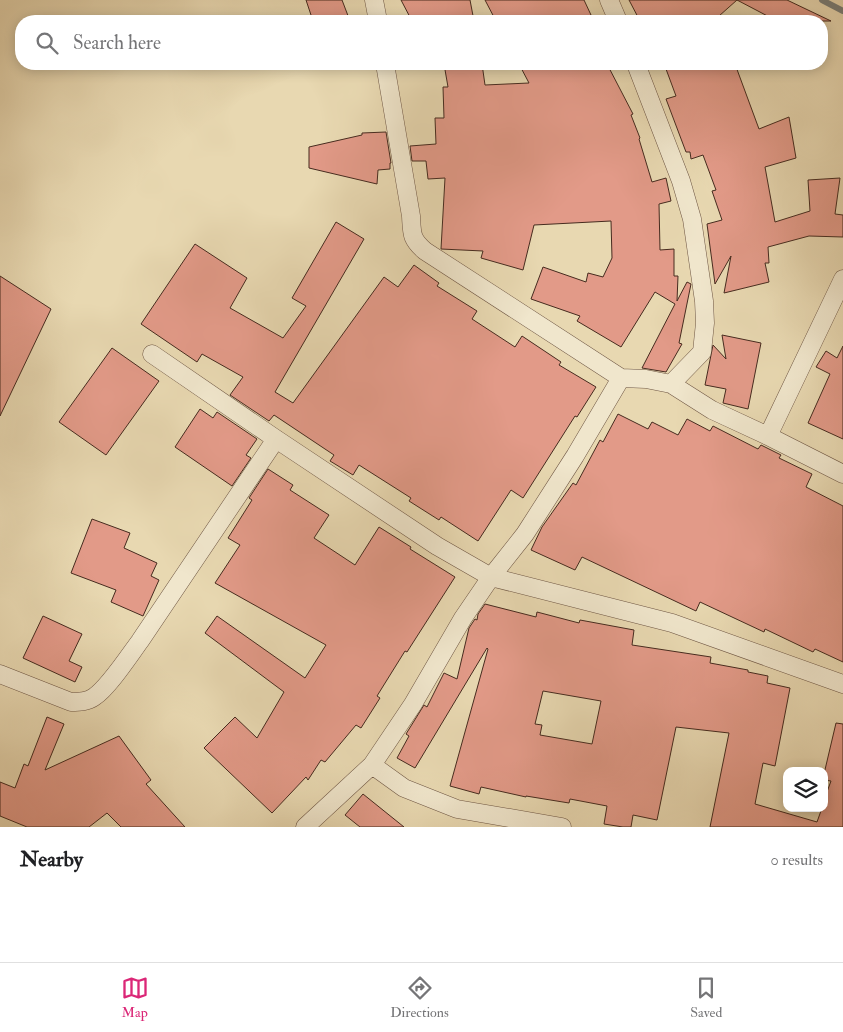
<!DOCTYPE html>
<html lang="en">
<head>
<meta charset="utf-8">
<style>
	body { margin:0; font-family:"IM FELL Double Pica",serif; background:#f6f6f6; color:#202124 }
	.controls { position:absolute; right:15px; bottom:15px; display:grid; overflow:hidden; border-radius:10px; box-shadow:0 2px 12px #0003 }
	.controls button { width:45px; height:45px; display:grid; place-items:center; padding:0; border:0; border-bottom:1px solid #e0e0e0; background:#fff; color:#202124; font:25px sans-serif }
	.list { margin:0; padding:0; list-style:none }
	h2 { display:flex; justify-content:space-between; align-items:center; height:65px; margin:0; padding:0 20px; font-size:21px }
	h2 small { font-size:16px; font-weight:400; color:#757577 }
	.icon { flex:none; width:28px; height:28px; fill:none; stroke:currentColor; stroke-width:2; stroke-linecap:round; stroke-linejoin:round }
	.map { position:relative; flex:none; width:843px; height:827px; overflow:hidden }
	.search { position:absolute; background:#fff; box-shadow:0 2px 12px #0003; left:15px; right:15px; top:15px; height:55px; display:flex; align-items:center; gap:12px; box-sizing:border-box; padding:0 18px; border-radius:20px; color:#757577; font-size:19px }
	.sheet { height:135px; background:#fff }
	nav { display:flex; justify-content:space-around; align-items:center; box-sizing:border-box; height:70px; border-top:1px solid #e0e0e0; background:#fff; font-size:14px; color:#757577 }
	nav a { display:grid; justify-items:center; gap:2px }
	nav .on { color:#db2777 }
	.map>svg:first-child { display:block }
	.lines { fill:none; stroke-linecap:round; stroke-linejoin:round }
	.stream { stroke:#7a7f7a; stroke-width:6 }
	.building { fill:#e29a88; stroke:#462b1f; fill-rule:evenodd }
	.minor-casing { stroke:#6e5644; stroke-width:19 }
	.minor { stroke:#f0e6cc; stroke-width:18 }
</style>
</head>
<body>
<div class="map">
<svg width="843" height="827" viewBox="0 0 843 827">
	<rect width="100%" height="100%" fill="#e8d8b1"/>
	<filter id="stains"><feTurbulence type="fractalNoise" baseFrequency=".004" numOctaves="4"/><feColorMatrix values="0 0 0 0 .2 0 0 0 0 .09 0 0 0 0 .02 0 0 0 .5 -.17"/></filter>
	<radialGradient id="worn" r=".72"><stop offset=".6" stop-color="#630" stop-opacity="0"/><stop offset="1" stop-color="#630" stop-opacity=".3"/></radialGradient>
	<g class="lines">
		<path class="stream" d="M822,0L843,11"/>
	</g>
	<path class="building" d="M306,0H342L350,21H313Z
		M401,0H470L474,21H412Z
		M485,0H584L591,15L578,21H496Z
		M629,0H737L719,16L721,21H640Z
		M737,0H787L831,21H777Z
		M444,64H482L485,85L529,83L519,64H607L633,114L631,115L640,138L639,139L652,182L666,178L671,201L659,204L660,250L674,249V276H678L677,301L687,282L691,284L679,343L682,344L666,372L642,368L675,304L655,292L621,347L577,321L580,316L531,299L543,267L586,282L588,273L603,277L612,258L611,221L534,225L523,270L481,258L483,251L441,249L445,178L428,179L426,161H412L410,146L436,144L435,118H444L443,87H448Z
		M679,64H735L759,129L789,117L796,158L765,167L775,222L810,211L808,180L840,178L835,214L843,215V237L809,236L768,247L769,263H765L769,282L724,293L731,256L715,284L707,224L722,220L712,191L716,190L703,155L691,159L690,152H686L666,99L676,96L666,69Z
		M386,132L391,163H390V169L378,170L377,184L309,168V147L362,135V133Z
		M336,222L364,239L275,392L293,403L384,277L398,287L414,265L439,283L437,286L477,311L472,319L515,347L522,336L561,362L559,365L596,387L577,417L575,416L523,498L511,490L478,541L441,517L439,520L409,501L411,498L359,465L353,475L330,461L334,455L274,415L269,421L230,395L243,377L202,354L197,362L141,324L195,244L247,278L230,308L283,338L306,306L292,298Z
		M0,276L51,309L0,416Z
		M722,335L761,343L748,409L723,403L726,389L705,385L713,345L726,359Z
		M843,346V439L808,423L830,374L816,367L826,351L837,358Z
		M112,348L159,381L106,455L59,422Z
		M200,409L213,418L217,412L257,439L246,455L251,458L232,486L175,447Z
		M618,414L648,429L652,422L678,435L687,419L710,431L713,426L758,449L761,445L781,455L779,458L812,474L806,487L843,506V662L815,649L813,652L765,629L764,632L700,602L696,611L582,557L575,570L531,550L542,527L573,483L576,485L600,440L603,442Z
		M268,469L293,485L290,490L329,515L314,538L355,565L379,527L411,547L410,549L455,577L407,652L405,651L377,696L380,698L361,728L356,725L325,762L321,760L308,780L306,777L272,813L204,748L235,717L257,738L284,692L205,633L217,616L305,678L326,645L215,583L240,545L228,538L252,500L249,498Z
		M92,519L130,533L124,548L157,563L151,576L159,580L143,616L111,602L116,590L71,573Z
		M485,604L536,617L537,612L579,623L580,620L634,630L632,645L711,657L710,663L748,670V672L768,676L767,683L790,688L775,766L763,763L755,804L817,822L822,808H824V800L831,781L824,780V774L836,723L843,724V827H710L729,733L676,727L657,820L633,815L631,827H623L604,824L607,806L570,799L569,803L526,796V797L481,787L479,794L450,786L488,649L487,648L415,768L397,758L409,736L406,734L424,705L427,707L444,673L457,679L469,628L475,619L477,620L478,614ZM543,691L601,701L592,744L540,735L542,725L535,724Z
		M43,616L82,634L69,661L82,667L75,682L23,658Z
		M47,717L64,724L45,770L119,736L151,780L146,784L185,827H121L107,813L89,827H27L0,816V782L15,788L24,764L28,766Z
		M363,794L404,827H360L345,815Z"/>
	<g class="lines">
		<defs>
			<path id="minor" d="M374,0L378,21
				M609,0L618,21
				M385,64L411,216C412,234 411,239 425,251L621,378L646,379L671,384L712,410L768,436L843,474
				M636,64L681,181L692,219L704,301L705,323L702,352L671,384
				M152,354L276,439L437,546L491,577L672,623L843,684
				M768,436L843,279
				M0,674L71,702C79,702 87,702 94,697C108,688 129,656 140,641L276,439
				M372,765L404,788L457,809L562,827
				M305,827L372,765L413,704L463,618L491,577L525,534L575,456L621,378"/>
		</defs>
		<use href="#minor" class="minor-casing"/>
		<use href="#minor" class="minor"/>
	</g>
	<rect width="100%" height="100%" filter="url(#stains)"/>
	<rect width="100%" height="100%" fill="url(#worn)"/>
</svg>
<div class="controls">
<button><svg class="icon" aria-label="layers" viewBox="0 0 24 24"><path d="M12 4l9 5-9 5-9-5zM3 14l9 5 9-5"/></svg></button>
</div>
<div class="search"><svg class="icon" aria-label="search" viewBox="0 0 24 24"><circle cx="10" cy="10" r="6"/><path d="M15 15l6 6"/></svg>Search here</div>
</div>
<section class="sheet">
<h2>Nearby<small>0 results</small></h2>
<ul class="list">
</ul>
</section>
<nav>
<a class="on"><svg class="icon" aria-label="map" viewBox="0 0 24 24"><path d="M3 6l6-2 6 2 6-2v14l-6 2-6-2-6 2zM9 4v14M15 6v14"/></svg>Map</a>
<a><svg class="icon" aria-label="directions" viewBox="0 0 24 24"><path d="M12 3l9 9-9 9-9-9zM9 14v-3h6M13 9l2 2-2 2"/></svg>Directions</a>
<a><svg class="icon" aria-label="saved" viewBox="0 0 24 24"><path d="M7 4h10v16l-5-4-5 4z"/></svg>Saved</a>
</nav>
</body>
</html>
